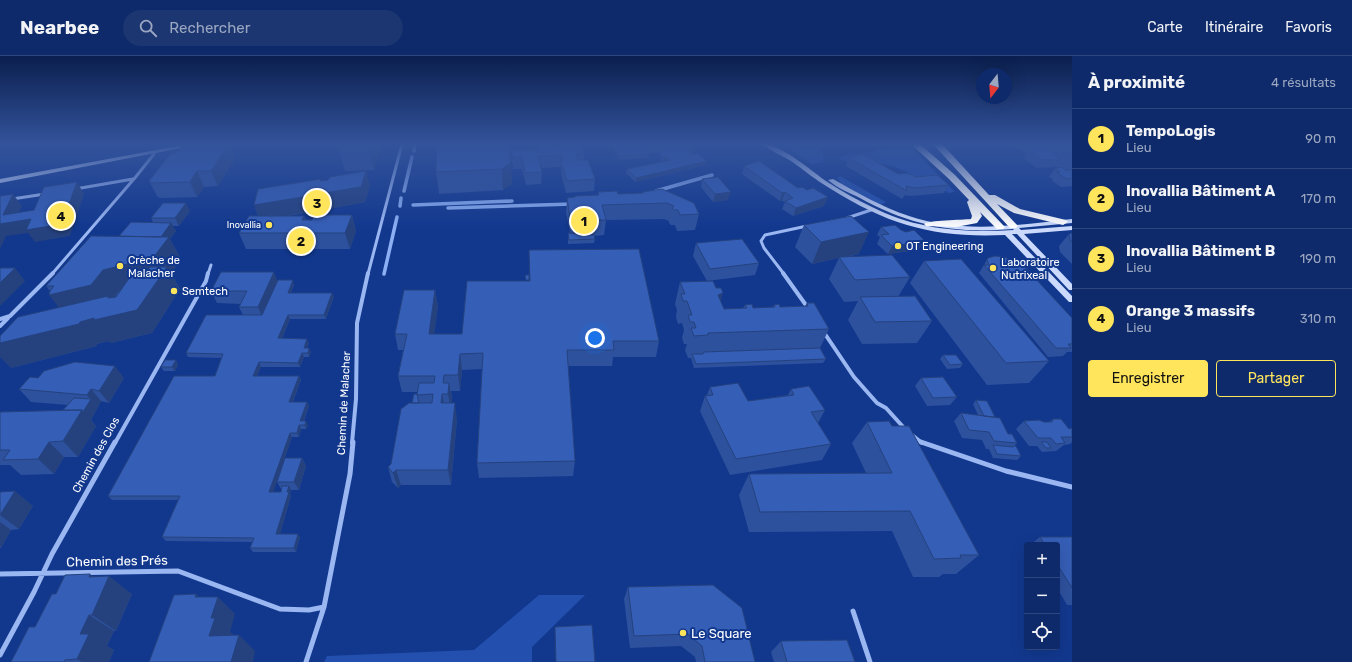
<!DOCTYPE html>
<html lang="fr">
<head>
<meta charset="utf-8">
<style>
	body { margin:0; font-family:Rubik,sans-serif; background:#1c3672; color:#f1f3f6 }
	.controls { position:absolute; right:12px; bottom:12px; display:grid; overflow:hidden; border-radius:4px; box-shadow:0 4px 16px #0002 }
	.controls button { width:36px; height:36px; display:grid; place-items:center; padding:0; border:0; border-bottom:1px solid #2e467e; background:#0e2a6a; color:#f1f3f6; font:20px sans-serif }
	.compass { position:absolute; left:976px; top:12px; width:36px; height:36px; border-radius:50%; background:#0e2a6a; box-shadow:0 4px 16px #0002; rotate:196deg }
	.you { position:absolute; left:595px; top:282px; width:14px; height:14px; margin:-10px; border:3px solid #fff; border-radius:50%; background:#1a73e8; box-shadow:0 0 0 6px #1a73e833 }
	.badge { display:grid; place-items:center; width:26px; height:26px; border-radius:50%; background:#ffe55c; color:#111; font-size:13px; font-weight:700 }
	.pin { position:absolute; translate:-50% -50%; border:2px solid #fff; box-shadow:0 1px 4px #0006 }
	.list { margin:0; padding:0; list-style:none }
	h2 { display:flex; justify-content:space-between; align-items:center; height:52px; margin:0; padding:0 16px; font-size:17px }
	h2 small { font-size:13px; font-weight:400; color:#9ba7c1 }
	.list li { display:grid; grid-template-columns:26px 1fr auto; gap:12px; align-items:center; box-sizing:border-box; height:60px; padding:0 16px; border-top:1px solid #2e467e }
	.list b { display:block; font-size:15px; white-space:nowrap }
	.list p { margin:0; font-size:13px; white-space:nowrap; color:#9ba7c1 }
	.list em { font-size:13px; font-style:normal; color:#9ba7c1 }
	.actions { display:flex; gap:8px; padding:12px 16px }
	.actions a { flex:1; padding:9px 0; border:1px solid #ffe55c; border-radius:4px; text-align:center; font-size:14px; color:#ffe55c }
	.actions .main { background:#ffe55c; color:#111 }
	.icon { flex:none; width:22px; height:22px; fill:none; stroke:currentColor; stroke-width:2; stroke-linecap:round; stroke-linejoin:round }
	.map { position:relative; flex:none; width:1072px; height:606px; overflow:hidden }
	header { display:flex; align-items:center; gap:24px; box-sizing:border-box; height:56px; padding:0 20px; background:#0e2a6a; border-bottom:1px solid #2e467e }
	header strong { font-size:19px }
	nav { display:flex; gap:22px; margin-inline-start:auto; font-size:14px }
	.search { width:280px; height:36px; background:#1c3672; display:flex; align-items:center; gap:10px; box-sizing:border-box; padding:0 14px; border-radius:22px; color:#9ba7c1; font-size:15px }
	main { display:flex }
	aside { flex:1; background:#0e2a6a }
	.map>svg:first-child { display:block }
	.green { fill:#2350ae }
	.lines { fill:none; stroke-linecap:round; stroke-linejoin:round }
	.stream { stroke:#8db0f5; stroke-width:3.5 }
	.street-far2 { stroke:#9bb7f2; stroke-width:3 }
	.street-far1 { stroke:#9bb7f2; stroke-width:4 }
	.street { stroke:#9bb7f2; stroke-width:5 }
	.secondary { fill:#cad9fc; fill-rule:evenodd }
	.highway { fill:#fff; fill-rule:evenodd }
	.wall { fill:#2e519d }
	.shaded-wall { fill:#25427f; fill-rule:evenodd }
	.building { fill:#355eb6; stroke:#25427f }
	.poi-dot { fill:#ffe55c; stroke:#12388e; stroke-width:1.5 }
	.labels { text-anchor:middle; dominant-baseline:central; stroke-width:4; stroke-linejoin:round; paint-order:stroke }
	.far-poi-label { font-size:9px; fill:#fff; stroke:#12388e; text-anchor:end }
	.poi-label { font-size:11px; fill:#fff; stroke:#12388e; text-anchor:start }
	.street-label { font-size:11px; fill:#fff; stroke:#12388e }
	.near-street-label { font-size:13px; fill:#fff; stroke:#12388e }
	.near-poi-label { font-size:13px; fill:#fff; stroke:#12388e; text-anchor:start }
</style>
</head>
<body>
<header>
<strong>Nearbee</strong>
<div class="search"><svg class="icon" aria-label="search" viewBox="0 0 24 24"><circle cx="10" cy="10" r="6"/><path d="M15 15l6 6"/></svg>Rechercher</div>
<nav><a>Carte</a><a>Itinéraire</a><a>Favoris</a></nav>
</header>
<main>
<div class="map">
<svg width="1072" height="606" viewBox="0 0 1072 606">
	<rect width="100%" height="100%" fill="#12388e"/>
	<path class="green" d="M781,88H843L819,93L823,98V106L812,108Z
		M887,88H908L955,136L948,137L942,131L913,123L907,116L892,110L861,104L847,105L837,103C851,95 878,100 887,88Z
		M840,120L845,123L886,146L881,149L876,147L842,128L837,122Z
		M539,539H585L532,591V606H324L327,600L474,594Z"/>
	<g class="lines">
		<path class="stream" d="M414,95L415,88
			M404,135L412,101
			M656,135L712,119
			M413,149L512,145
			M400,150L401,142
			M448,152L572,148
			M384,218L397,161"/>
		<path class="street-far2" d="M134,123L154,98
			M75,133L133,123
			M12,143L45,138
			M847,162L871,154
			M52,218L133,124
			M208,218L211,209
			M368,218L402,88
			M784,218L764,192L761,185L765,179L807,170"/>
		<path class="street-far1" d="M783,217L808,252
			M0,263L10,260L53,217
			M0,270L8,262
			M823,275L854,321L877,347L886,352L905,373
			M912,379L922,387
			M115,387L206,225L208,217
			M352,387L356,343L357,267L368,217"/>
		<path class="street" d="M921,386L1006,415L1072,431
			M0,518L178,515L280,553L309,554L324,551
			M853,555L870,606
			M0,599L34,536L52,498L115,386
			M306,606L324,551L350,418L353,386"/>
		<path class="secondary" d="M189,88H202L0,127V123Z
			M762,88C782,88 812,116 829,127C843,136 857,144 872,151C917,174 965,177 1014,174L1013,173C955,178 911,170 860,142C850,137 837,132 828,124L833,123C858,137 882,151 909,160C962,178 1018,169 1072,163V167L1019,172L1021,174L1072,170V174L1024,178L1072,228V234H1069L1017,178H1012L1072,240V246H1069L1005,179C936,182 890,170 831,133C817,125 804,114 791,105C781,99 771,95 762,88Z"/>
		<path class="highway" d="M911,88H920L955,119L1003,169L1005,171L1003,173H997L980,156L982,160L977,167L956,171L926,170L924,168C928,164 962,164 971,163L972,160L967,146L969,144L949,123Z
			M933,88H942L989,139H995L1020,153L1066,164L1068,166L1063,169L1014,157L997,148L1018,170L1016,172H1010Z"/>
	</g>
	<path class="wall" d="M183,88H230L235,103L218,130L204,131L197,141L160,142L157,140L149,125L176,97Z
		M338,88H381L374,114L345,115Z
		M508,88L512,128L503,134L439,138L436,116Z
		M611,88H691L692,91V94L694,97L693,98L706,109L635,126L626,117L627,113L663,105L661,103L659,100V97L649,98V102L618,104Z
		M1013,88H1072V130L1061,131L1052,125L1053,123L1049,121L1054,113L1059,112L1056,110L1055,111L1037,112L1023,102L1025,98Z
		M538,89L584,98V104L595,123L594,135L566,137L561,117V111L540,112L542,116L541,128L526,129L522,113H513L512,106L511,94L538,93Z
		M849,102L898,118L915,121L949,129L944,137L910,140L905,139L902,143L846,110Z
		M744,110L798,132L824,150L793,160L782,153L785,146L782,145H780L742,118Z
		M321,123V125L370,130L365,146L328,153L327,149L320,150L319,154L289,160H304L306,164H312L352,159L356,175L350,193H311V191H303V193H246L239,177L258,160L254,149Z
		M702,123L728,144L713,146L701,131Z
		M598,136L618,138L643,137V136L699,158L695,174L677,175L675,169H671L669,167V165L664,163L606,164L604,179L594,180L595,183L594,187L568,188V177L581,178L579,177H570L566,157L567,142L575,141V140L598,139Z
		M190,155L179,170H173L176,175L170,183L181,203L171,217L180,233L152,277L111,287L109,285L97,288V290L11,312L59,251L50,235L46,230L119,180L153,166L151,162Z
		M804,169L859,198L847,201L910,221L898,241L932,265L917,287L862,288L848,264L858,245L844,246L829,223L839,202L812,208L795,191Z
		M881,171L920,192L912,193L910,195L888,198L877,188L880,181L877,179Z
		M1072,177V208L1060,196L1059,190L1069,178Z
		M696,187L759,207L755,219L707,225L693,200Z
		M988,202L1072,262V296H1067L1063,300L1048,301L979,217Z
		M924,205L1049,305L1029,327L987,329L910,227Z
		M278,224L294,229L291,237H332L334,241L326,263H290L282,283L309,287L307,292H309L311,296L309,301H304L300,311H261L257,320H299L301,324L293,346H307L309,350L304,365L308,369L306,373H301L299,381H292L273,436H281V433L277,426L302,402L306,410L299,434H291L290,438L291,440L280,478L300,481L296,496H253L250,492L253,486L166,485L162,481L178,444H112L108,440L215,320L221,302L188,301L186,297L243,259L239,251L241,248L217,247L211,235Z
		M680,226L721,245L724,253L743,252L745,249L753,252H772L774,249L780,251L805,250L807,247L829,273L820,292L826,303L823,307L694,312L691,302H688L685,294L687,288H684L682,282L684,274L682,267L678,268L676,261L677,254L675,248Z
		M435,234L438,250L434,278L659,285L656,301H613L612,310H568L575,405L573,420L479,422L477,407L482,313L462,314L460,335H451L452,342L451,347L457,363L451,429H401L398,432L392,426L388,411L391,408L412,347L417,338L418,336H402L398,320L403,294H398L395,278Z
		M943,299L963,308L960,312L947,313L940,303Z
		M176,304L178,309L175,315H164L161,311Z
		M124,322L109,347L101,345L98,351L91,364L96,370L78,401H64L54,418L21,419L10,409H0V356L63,354L68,349L31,346L19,333Z
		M921,322L957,341L950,349L927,350L915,330Z
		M710,331L748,345L788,339L791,333L825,354L818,367L831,388L822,404L730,419L700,355L705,340L707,339Z
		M976,344L995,361L1008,378L1017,387L1014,390L1021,400L1017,404L993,402L989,393H986L982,384L962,382L954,365L961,357L978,359L973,348Z
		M1053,363L1069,373L1072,372V386L1070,388L1064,389L1056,395L1042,396L1037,390H1029L1016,373L1024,365L1044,366H1049Z
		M867,366L892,370L979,499L956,518H943L939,521H913L892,475L749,476L739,439L749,418L866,417L852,387Z
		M0,436L33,450L19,473L11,474L1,492H0Z
		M1040,481H1072V549H1067L1057,532V489H1030Z
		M93,521L132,538L116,575H114L107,590L114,594L109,606H11L35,571L56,538Z
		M628,531L755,606H696L695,601L681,590L630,592L624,543Z
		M555,571L595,606H556Z
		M781,585L855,606H774L771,596Z"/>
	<path class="shaded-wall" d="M229,88H230L235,103L218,130L211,115Z
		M368,88H381L374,114Z
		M695,94L694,97L689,100L690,96Z
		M667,101L666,105L664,106V102Z
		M707,105L706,109L635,126L636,122Z
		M511,106L512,128L503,134L502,113Z
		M197,115L204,131L197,141L190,126Z
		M366,115L370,130L365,146L328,153L327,149L320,150L319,154L260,165L254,149L320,125L321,123L324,133Z
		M77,126L84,138L70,180L35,186L28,177L6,180L0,193V168L3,159L13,138L22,150L15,165L31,163Z
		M731,136L728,144L713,146L715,138Z
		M785,136L782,145H780L782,137Z
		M828,141L824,150L793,160L796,152Z
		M186,147L190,155L179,170L175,162Z
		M352,159L356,175L350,193L345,177Z
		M304,160L309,175L302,164Z
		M589,162L588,178L582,180L584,164Z
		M171,166L176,175L170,183L181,203L171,217L180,233L152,277L111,287L109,285L97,288V290L11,312L0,301V287L94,262L120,258L67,262L49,239L103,214L160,182ZM149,229L112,245L118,236Z
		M298,175L303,191V193L297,177Z
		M869,176L859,198L840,202L839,201V202L812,208L821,186Z
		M924,184L920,192L912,193L910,195L888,198L892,190L914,185Z
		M15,212L25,225L0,250V227Z
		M274,216L279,229L263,263L258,251Z
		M293,224L294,229L289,241L288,237Z
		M435,234L438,250L432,294L429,278Z
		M332,237L334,241L326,263L324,259Z
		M723,237L716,260L718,239Z
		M288,259L290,263L280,287L278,282Z
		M307,283L309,287L305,296L304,292Z
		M309,292L311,296L309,301L308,297Z
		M302,297L304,301L300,311L298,307Z
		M460,298L462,314L460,335L458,319Z
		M176,304L178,309L175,315L172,311Z
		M259,306L261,311L255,324L253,320Z
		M115,310L124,322L109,347L99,335Z
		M299,320L301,324L291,350L289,346Z
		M449,327L452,342L451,354L448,338Z
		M91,333L101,345L98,351L87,339Z
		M442,338L445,354L441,347Z
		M91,343L98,351L91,364L96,370L78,401L63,385L82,354Z
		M307,346L309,350L302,369L300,365Z
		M455,347L457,363L451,429L448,414Z
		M306,365L308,369L306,373L305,369Z
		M299,369L301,373L299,381L297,377Z
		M290,377L292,381L272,440L269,436Z
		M49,386L64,401L54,418L38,403Z
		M302,402L306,410L299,434L294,426Z
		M396,414L401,429L398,432L393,417Z
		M289,430L291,434L290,438L291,440L279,482L276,478Z
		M15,435L33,450L19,473L0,459Z
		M0,466L11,474L1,492L0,491Z
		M298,478L300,481L296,496L294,492Z
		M90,518L105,530L109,520L132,538L116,575L92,559L89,521Z
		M196,538L214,555L218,541L235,558L230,576L233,578L228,596L209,580L195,541Z
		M89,559L114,575L107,590L114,594L109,606H82L77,603L80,578Z
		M239,579L255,595L253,606H231Z"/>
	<path class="building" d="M183,88H229L211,115H197L190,126L152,127L149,125L171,97H176Z
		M437,88H508L511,106L502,113L436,116Z
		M613,88H691L692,91L687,92L689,94H695L690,96L693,98L697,97L707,105L636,122L627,113L670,104L667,101L664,102L661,99L660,96H663L661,93L647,94L650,98L619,100Z
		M1057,88H1068L1069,90H1072V99Z
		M538,89H550L551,92L582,90L584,98H576L578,104H588L595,123L567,125L561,106L563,105L562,99L538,100L542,116L525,117L522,101L513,102L511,94L538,93Z
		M1044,90L1061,104H1042L1028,94H1031V91Z
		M863,98L898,118L906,117L913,119L915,121L937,119L949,129L914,132L906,130L907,135L849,102Z
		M759,105L798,132L802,131L807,134L813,132L828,141L796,152L785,145L793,142L785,136L782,137L744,110Z
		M1062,111L1065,114H1072V122L1067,123L1057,117L1060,116L1054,113Z
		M366,115L361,131L324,137L325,133L315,134L314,139L254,149L258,133L321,123L320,125L328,124L330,121Z
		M718,121L731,136L715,138L702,123Z
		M77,126L62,168L26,174L31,163L0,168V140L13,138L3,159L34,154L44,131Z
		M662,133L694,147L699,158L680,159L678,154H674L672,152L674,150L667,147L602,149L606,164H590L589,162L584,164L580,161H570L567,142L575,141V140L599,139L598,136L617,135L618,138L643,137V136Z
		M163,147H186L175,162H151Z
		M274,158L273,160H269V159Z
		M314,159H352L345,177H306L307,175H298L297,177H239L249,160H304L302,164H312Z
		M851,160L869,176L821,186L804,169Z
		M131,166L171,167L161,181L119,180Z
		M895,169L901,174L906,176L914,174L924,184L914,185L915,187L892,190L881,179L889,178L881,171Z
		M568,177L594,179L595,183L569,184Z
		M1072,177V186L1070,184L1069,178Z
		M91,180L169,181L153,202L103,214L91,229L49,239L50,235L54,230H46Z
		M742,183L759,207L710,213L696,187Z
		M639,193L659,285H613L614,294H567L575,405L477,407L483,297L460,298L458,319H444L443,327H449L448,338H442L441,347H455L448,414H396L393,417L388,411L391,408L401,353L409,347H432L433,338L417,339L419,327H434L435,320H398L407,278H395L404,234H435L429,278H462L467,225H530L529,194Z
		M892,199L910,221L855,224L839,201Z
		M995,200L1005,201L1017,208H1022L1072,262V288H1068L1071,292H1056L984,209H989L987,204L988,202Z
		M961,203L1049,305L1006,307L924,205Z
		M150,211H167L137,254L94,264V262L80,266L79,268L0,287V280L18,261L108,240V242L116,241L135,214L144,213L142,217L145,218Z
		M0,212H15L0,227Z
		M221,216H274L258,251H239L247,235H211Z
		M525,219H529V224H526Z
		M278,224H293L288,237H332L324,259H288L278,282L307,283L304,292H309L308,297H302L298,307L259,306L253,320H299L289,346H307L300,365H306L305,369H299L297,377H290L269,436H281L282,430H289L287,436H289L276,478H298L294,492H250L254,482L162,481L180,440H108L174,320H215L223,298L186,297L206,259H262Z
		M713,225L716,232H721L723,237L718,239L724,253L747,252L745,249L752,248L753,252L775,251L774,249L779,248L780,251L808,250L807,247H814L829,273L708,277V279L694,280L691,272H696L694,266H690L688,259H692L687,245H683L681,238H685L680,226Z
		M915,240L932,265L875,266L860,241Z
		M820,292L826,303L696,308L692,298H703L704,296Z
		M943,299H956L963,308L950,309Z
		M165,304H176L172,311H161Z
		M75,306L115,310L99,335L91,333L87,339L19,333L30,321L38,322L44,315Z
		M943,321L957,341L933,342L921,322Z
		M738,327L748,345L794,339L791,333L809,330L825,354L811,356L831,388L736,403L705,340L713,339L710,331Z
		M414,338H417L419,347H412Z
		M74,342L91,343L83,356L82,354H63Z
		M976,344L987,345L995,361L984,360Z
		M82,354L63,385L49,386L38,403L3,404L10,394H0V356Z
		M961,357L1000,362L1008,378H1012L1017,387L994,385L989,376L969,374Z
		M1053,363H1061L1069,373L1072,372V381H1061L1065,387L1056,388L1051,382H1038L1024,365L1039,364L1044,366H1052Z
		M889,365L892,370H909L979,499H960L961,502L934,503L910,455L760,456L749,418L892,417L867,366Z
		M1041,386H1047L1051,392H1046Z
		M993,389L1013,391L1014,390H1016L1021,400L997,398Z
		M285,402H302L294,426H277Z
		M15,435L0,459V436Z
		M1040,481H1072V532L1057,508V489H1045Z
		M90,518L89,521L109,520L92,559H89L80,578H89L77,603L65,604L64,606H11L29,571H35L52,538H56L65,519Z
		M713,529L742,552L755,606H705L702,590L688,578L634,580L628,531Z
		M196,538L195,541H218L211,562H215L209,580L239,579L231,606H149L174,539Z
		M592,569L595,606H556L555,571Z
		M847,584L855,606H787L781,585Z"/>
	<linearGradient id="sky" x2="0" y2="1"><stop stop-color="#0a1f4e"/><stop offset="0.51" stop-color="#33539b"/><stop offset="1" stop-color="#33539b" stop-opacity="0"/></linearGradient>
	<rect width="1072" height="173" fill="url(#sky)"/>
	<g class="poi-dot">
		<circle cx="269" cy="169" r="4"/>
		<circle cx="898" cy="190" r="4"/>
		<circle cx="120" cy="210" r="4"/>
		<circle cx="993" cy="212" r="4"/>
		<circle cx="174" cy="235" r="4"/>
		<circle cx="683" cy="577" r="4"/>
	</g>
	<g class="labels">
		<g class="far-poi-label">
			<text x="261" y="169">Inovallia</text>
		</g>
		<g class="poi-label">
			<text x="906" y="190">OT Engineering</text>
			<text x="128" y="204">Crèche de<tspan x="128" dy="13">Malacher</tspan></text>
			<text x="1001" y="206">Laboratoire<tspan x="1001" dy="13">Nutrixeal</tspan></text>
			<text x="182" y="235">Semtech</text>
		</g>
		<g class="street-label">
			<text transform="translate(344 347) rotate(-87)">Chemin de Malacher</text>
			<text transform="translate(96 399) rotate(-61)">Chemin des Clos</text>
		</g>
		<g class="near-street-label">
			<text transform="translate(117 505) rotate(-1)">Chemin des Prés</text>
		</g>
		<g class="near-poi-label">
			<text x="691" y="577">Le Square</text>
		</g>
	</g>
</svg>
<div class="controls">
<button>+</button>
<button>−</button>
<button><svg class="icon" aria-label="locate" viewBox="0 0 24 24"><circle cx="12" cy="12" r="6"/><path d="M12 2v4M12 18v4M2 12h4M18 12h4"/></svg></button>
</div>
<svg class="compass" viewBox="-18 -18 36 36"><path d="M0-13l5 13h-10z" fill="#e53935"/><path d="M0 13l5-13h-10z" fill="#9ba7c1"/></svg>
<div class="you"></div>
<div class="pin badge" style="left:584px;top:165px">1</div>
<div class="pin badge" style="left:301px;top:185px">2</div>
<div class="pin badge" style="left:317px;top:147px">3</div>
<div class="pin badge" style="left:61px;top:160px">4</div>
</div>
<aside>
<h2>À proximité<small>4 résultats</small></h2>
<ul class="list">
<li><span class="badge">1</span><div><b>TempoLogis</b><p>Lieu</p></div><em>90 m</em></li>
<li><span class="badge">2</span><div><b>Inovallia Bâtiment A</b><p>Lieu</p></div><em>170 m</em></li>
<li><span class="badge">3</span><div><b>Inovallia Bâtiment B</b><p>Lieu</p></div><em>190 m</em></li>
<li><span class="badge">4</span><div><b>Orange 3 massifs</b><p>Lieu</p></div><em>310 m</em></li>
</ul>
<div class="actions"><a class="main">Enregistrer</a><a>Partager</a></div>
</aside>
</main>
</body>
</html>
